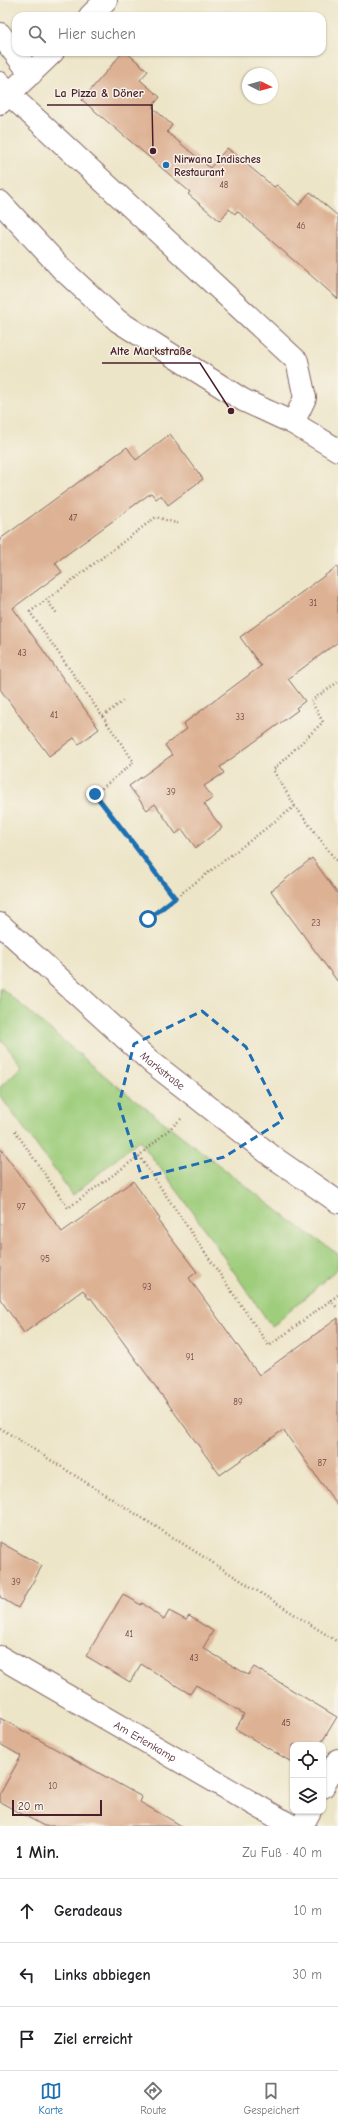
<!DOCTYPE html>
<html lang="de">
<head>
<meta charset="utf-8">
<style>
	body { margin:0; font-family:"Comic Neue",sans-serif; background:#f6f6f6; color:#202124 }
	.controls { position:absolute; right:12px; bottom:12px; display:grid; overflow:hidden; border-radius:8px; box-shadow:0 1px 3px #0004 }
	.controls button { width:36px; height:36px; display:grid; place-items:center; padding:0; border:0; border-bottom:1px solid #e0e0e0; background:#fff; color:#202124; font:20px sans-serif }
	.compass { position:absolute; left:242px; top:68px; width:36px; height:36px; border-radius:50%; background:#fff; box-shadow:0 1px 3px #0004; rotate:96deg }
	.scale { position:absolute; left:12px; bottom:10px; width:90px; box-sizing:border-box; padding-left:4px; border:2px solid #4a1f2b; border-top:0; font-size:11px; line-height:14px; white-space:nowrap; color:#4a1f2b; -webkit-text-stroke:3px #f7f3e8; paint-order:stroke }
	.stop { position:absolute; width:12px; height:12px; margin:-9px; border:3px solid #1f6fb2; border-radius:50%; background:#fff }
	.stop.end { background:#1f6fb2; border-color:#fff; box-shadow:0 1px 4px #0008 }
	.list { margin:0; padding:0; list-style:none }
	h2 { display:flex; justify-content:space-between; align-items:center; height:52px; margin:0; padding:0 16px; font-size:17px }
	h2 small { font-size:13px; font-weight:400; color:#757577 }
	.list li { display:grid; grid-template-columns:26px 1fr auto; gap:12px; align-items:center; box-sizing:border-box; height:64px; padding:0 16px; border-top:1px solid #e0e0e0 }
	.list b { display:block; font-size:15px; white-space:nowrap }
	.list em { font-size:13px; font-style:normal; color:#757577 }
	.icon { flex:none; width:22px; height:22px; fill:none; stroke:currentColor; stroke-width:2; stroke-linecap:round; stroke-linejoin:round }
	.map { position:relative; flex:none; width:338px; height:1826px; overflow:hidden }
	.search { position:absolute; background:#fff; box-shadow:0 1px 3px #0004; left:12px; right:12px; top:12px; height:44px; display:flex; align-items:center; gap:10px; box-sizing:border-box; padding:0 14px; border-radius:12px; color:#757577; font-size:15px }
	.sheet { height:244px; background:#fff }
	nav { display:flex; justify-content:space-around; align-items:center; box-sizing:border-box; height:56px; border-top:1px solid #e0e0e0; background:#fff; font-size:11px; color:#757577 }
	nav a { display:grid; justify-items:center; gap:2px }
	nav .on { color:#1f6fb2 }
	.map>svg:first-child { display:block }
	.green { fill:#9ecd7b; stroke:#747653 }
	.building { fill:#ddb193 }
	.lines { fill:none; stroke-linecap:round; stroke-linejoin:round }
	.minor-casing { stroke:#836462; stroke-width:24 }
	.major-casing { stroke:#836462; stroke-width:24 }
	.path { stroke:#836462; stroke-width:2.5; stroke-dasharray:1 3; stroke-linecap:butt }
	.minor { stroke:#fff; stroke-width:22 }
	.major { stroke:#fff; stroke-width:22 }
	.route { stroke:#1f6fb2; stroke-width:5 }
	.marked { fill:none; stroke:#1f6fb2; stroke-width:3; stroke-dasharray:8 5; stroke-linejoin:round }
	.poi-dot { fill:#1f6fb2; stroke:#f7f3e8; stroke-width:1.5 }
	.labels { text-anchor:middle; dominant-baseline:central; stroke-width:3; stroke-linejoin:round; paint-order:stroke }
	.number-label { font-size:9px; fill:#6f4445 }
	.poi-label { font-size:11px; font-weight:bold; fill:#4a1f2b; stroke:#f7f3e8; text-anchor:start }
	.street-label { font-size:11px; fill:#4a1f2b; stroke:#f7f3e8 }
	.leader { fill:none; stroke:#4a1f2b; stroke-width:1.5 }
	.callout-dot { fill:#4a1f2b; stroke:#f7f3e8; stroke-width:1.5 }
	.callout-label { font-size:12px; text-anchor:middle; font-weight:bold; fill:#4a1f2b; stroke:#f7f3e8; stroke-width:3; stroke-linejoin:round; paint-order:stroke }
</style>
</head>
<body>
<div class="map">
<svg width="338" height="1826" viewBox="0 0 338 1826">
	<rect width="100%" height="100%" fill="#f7f3e8"/>
	<filter id="ink" filterUnits="userSpaceOnUse"><feTurbulence type="fractalNoise" baseFrequency=".025" numOctaves="2"/><feDisplacementMap in="SourceGraphic" scale="8" xChannelSelector="R" yChannelSelector="G"/><feConvolveMatrix kernelMatrix="1 2 1 2 8 2 1 2 1" color-interpolation-filters="sRGB"/></filter>
	<filter id="wash" filterUnits="userSpaceOnUse"><feTurbulence type="fractalNoise" baseFrequency=".012" numOctaves="4" result="noise"/><feDisplacementMap in="SourceGraphic" scale="16" xChannelSelector="R" yChannelSelector="G"/><feGaussianBlur stdDeviation="0.9" result="paint"/><feColorMatrix in="noise" values="0 0 0 0 0 0 0 0 0 0 0 0 0 0 0 0 0 1.4 0 .05"/><feComposite in="paint" operator="in"/></filter>
	<g filter="url(#wash)">
		<rect width="100%" height="100%" fill="#ede5c8"/>
		<path class="green" d="M0,987L111,1081L292,1222L338,1254V1268L272,1327L185,1201L139,1140L73,1195L0,1096V1087L22,1066L0,1038Z"/>
		<g id="blocks">
			<path class="building" d="M123,52H126L148,71L140,80L160,97L152,107L172,125L167,132L210,168L227,148L274,187L277,185L299,205L310,192L338,216V299L237,211L235,214L229,209L220,221L188,194L190,192L82,100Z
				M170,434L203,479L168,505L161,495L156,499L151,493L55,563L62,572L13,608L99,729L79,744L74,738L49,756L0,689V539L127,447L136,460Z
				M338,566V642L288,679L305,701L296,708L298,710L220,767L224,773L204,786L213,798L204,804L222,828L196,848L182,829L176,834L155,804L147,810L129,786L172,755L165,745L187,729L183,724L261,666L240,637Z
				M312,858L338,894V982L271,891Z
				M0,1148L62,1232L133,1181L160,1219L158,1221L197,1272L189,1278L259,1375L338,1318V1506L283,1430L220,1475L91,1298L89,1299L83,1290L24,1333L0,1299Z
				M0,1542L42,1566L18,1608L0,1597Z
				M123,1594L141,1605L142,1603L164,1620L169,1611L186,1620L189,1616L213,1631L203,1648L248,1675L254,1667L337,1717L320,1745H293V1763L236,1729L244,1714L196,1685L190,1694L141,1664L130,1682L86,1656Z
				M0,1718L142,1797L140,1802L182,1826H44L0,1802V1794L21,1756L0,1744Z"/>
		</g>
	</g>
	<g filter="url(#ink)">
		<use href="#blocks" fill-opacity="0" stroke="#836462" stroke-width="1"/>
		<g class="lines">
			<defs>
				<g id="minor">
					<path d="M90,16L106,0"/>
					<path d="M0,34L31,74"/>
					<path d="M0,83L9,94L297,361L305,398L293,423"/>
					<path d="M0,103L53,52"/>
					<path d="M0,202L63,270L118,321L243,400L293,423L338,450"/>
					<path id="s1" d="M0,1657L292,1826"/>
					<path d="M323,1787L338,1760"/>
					<path d="M302,1826L310,1811"/>
				</g>
				<g id="major">
					<path id="s2" d="M0,924L150,1061L273,1157L338,1202"/>
				</g>
			</defs>
			<use href="#minor" class="minor-casing"/>
			<use href="#major" class="major-casing"/>
			<path class="path" d="M46,599L58,615
				M338,682L311,701L323,722L273,770L295,806L338,863
				M103,716L123,701
				M175,898L95,794L134,762L30,612L156,517L179,524
				M148,919L295,806
				M181,1119L139,1156L269,1346L331,1300
				M15,1131L68,1208L139,1156
				M338,1295L331,1300L338,1309
				M0,1428L338,1642"/>
			<use href="#minor" class="minor"/>
			<use href="#major" class="major"/>
		</g>
	</g>
	<g class="lines" filter="url(#ink)">
		<path class="route" d="M95,794L175,898L148,919"/>
	</g>
	<path class="marked" d="M202,1011L246,1047L283,1120L224,1157L142,1178L119,1104L134,1044Z"/>
	<circle class="poi-dot" cx="166" cy="165" r="4"/>
	<g class="labels">
		<g class="number-label">
			<text x="224" y="185">48</text>
			<text x="301" y="226">46</text>
			<text x="73" y="518">47</text>
			<text x="313" y="603">31</text>
			<text x="22" y="653">43</text>
			<text x="54" y="715">41</text>
			<text x="240" y="717">33</text>
			<text x="171" y="792">39</text>
			<text x="316" y="923">23</text>
			<text x="21" y="1207">97</text>
			<text x="45" y="1259">95</text>
			<text x="147" y="1287">93</text>
			<text x="190" y="1357">91</text>
			<text x="238" y="1402">89</text>
			<text x="322" y="1463">87</text>
			<text x="16" y="1582">39</text>
			<text x="129" y="1634">41</text>
			<text x="194" y="1658">43</text>
			<text x="286" y="1723">45</text>
			<text x="53" y="1786">10</text>
		</g>
		<g class="poi-label">
			<text x="174" y="159">Nirwana Indisches<tspan x="174" dy="13">Restaurant</tspan></text>
		</g>
		<g class="street-label">
			<text stroke="none"><textPath href="#s2" startOffset="219">Markstraße</textPath></text>
			<text stroke="none"><textPath href="#s1" startOffset="168">Am Erlenkamp</textPath></text>
		</g>
	</g>
	<path class="leader" d="M153 151L152 105H47M231 411L200 363H102"/>
	<g class="callout-dot">
		<circle cx="153" cy="151" r="4"/>
		<circle cx="231" cy="411" r="4"/>
	</g>
	<g class="callout-label">
		<text x="99" y="97">La Pizza &amp; Döner</text>
		<text x="151" y="355">Alte Markstraße</text>
	</g>
</svg>
<div class="controls">
<button><svg class="icon" aria-label="locate" viewBox="0 0 24 24"><circle cx="12" cy="12" r="6"/><path d="M12 2v4M12 18v4M2 12h4M18 12h4"/></svg></button>
<button><svg class="icon" aria-label="layers" viewBox="0 0 24 24"><path d="M12 4l9 5-9 5-9-5zM3 14l9 5 9-5"/></svg></button>
</div>
<svg class="compass" viewBox="-18 -18 36 36"><path d="M0-13l5 13h-10z" fill="#e53935"/><path d="M0 13l5-13h-10z" fill="#757577"/></svg>
<div class="scale">20 m</div>
<div class="stop" style="left:148px;top:919px"></div>
<div class="stop end" style="left:95px;top:794px"></div>
<div class="search"><svg class="icon" aria-label="search" viewBox="0 0 24 24"><circle cx="10" cy="10" r="6"/><path d="M15 15l6 6"/></svg>Hier suchen</div>
</div>
<section class="sheet">
<h2>1 Min.<small>Zu Fuß · 40 m</small></h2>
<ul class="list">
<li><svg class="icon" aria-label="ahead" viewBox="0 0 24 24"><path d="M12 20V5M6 11l6-6 6 6"/></svg><div><b>Geradeaus</b></div><em>10 m</em></li>
<li><svg class="icon" aria-label="left" viewBox="0 0 24 24"><path d="M17 20v-9H6M10 6l-5 5 5 5"/></svg><div><b>Links abbiegen</b></div><em>30 m</em></li>
<li><svg class="icon" aria-label="arrive" viewBox="0 0 24 24"><path d="M6 21V4h12l-3 4 3 4H6"/></svg><div><b>Ziel erreicht</b></div></li>
</ul>
</section>
<nav>
<a class="on"><svg class="icon" aria-label="map" viewBox="0 0 24 24"><path d="M3 6l6-2 6 2 6-2v14l-6 2-6-2-6 2zM9 4v14M15 6v14"/></svg>Karte</a>
<a><svg class="icon" aria-label="directions" viewBox="0 0 24 24"><path d="M12 3l9 9-9 9-9-9zM9 14v-3h6M13 9l2 2-2 2"/></svg>Route</a>
<a><svg class="icon" aria-label="saved" viewBox="0 0 24 24"><path d="M7 4h10v16l-5-4-5 4z"/></svg>Gespeichert</a>
</nav>
</body>
</html>
